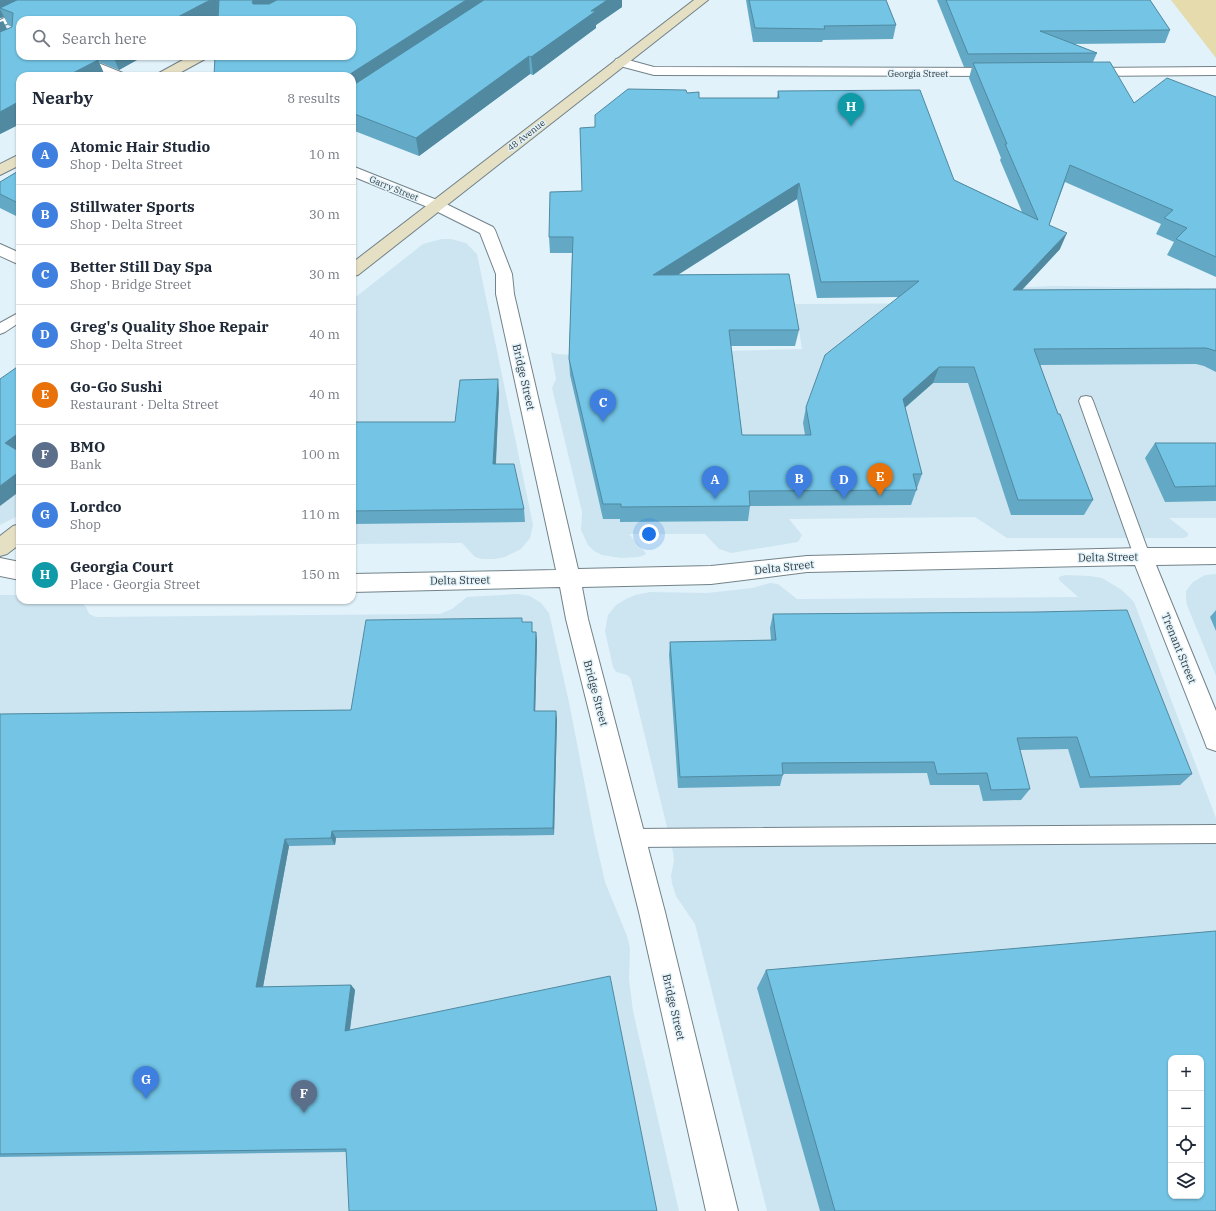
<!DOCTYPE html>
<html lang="en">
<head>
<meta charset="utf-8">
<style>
	body { margin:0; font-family:"IBM Plex Serif",serif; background:#f6f6f7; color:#1f2937 }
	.controls { position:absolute; right:12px; bottom:12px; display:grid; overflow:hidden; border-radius:8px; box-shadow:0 1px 3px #0004 }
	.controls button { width:36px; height:36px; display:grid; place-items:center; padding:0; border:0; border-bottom:1px solid #e0e1e3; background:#fff; color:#1f2937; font:20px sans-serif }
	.you { position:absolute; left:649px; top:534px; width:14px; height:14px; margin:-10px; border:3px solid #fff; border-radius:50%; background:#1a73e8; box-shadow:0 0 0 6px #1a73e833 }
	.badge { display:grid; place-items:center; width:26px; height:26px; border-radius:50%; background:#b45309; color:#fff; font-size:13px; font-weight:700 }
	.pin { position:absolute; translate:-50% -33px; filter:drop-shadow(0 1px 2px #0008) }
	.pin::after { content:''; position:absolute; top:21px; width:14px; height:12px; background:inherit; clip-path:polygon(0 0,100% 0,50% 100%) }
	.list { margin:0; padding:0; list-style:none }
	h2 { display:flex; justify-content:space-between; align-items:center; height:52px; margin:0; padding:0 16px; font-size:17px }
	h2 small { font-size:13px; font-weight:400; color:#747a83 }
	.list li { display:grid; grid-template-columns:26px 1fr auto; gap:12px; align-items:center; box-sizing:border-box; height:60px; padding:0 16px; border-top:1px solid #e0e1e3 }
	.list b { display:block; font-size:15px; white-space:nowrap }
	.list p { margin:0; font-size:13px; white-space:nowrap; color:#747a83 }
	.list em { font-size:13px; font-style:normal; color:#747a83 }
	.icon { flex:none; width:22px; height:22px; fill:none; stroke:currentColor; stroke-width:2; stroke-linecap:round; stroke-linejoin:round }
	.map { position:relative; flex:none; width:1216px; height:1211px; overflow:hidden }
	.search { position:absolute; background:#fff; box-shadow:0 1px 3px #0004; left:16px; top:16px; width:340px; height:44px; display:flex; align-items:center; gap:10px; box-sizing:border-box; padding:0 14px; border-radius:12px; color:#747a83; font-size:15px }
	.panel { position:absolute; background:#fff; box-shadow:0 1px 3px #0004; left:16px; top:72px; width:340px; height:532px; border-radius:12px }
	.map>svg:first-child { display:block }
	.built { fill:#cde5f0; fill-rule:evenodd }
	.green { fill:#e5dbad }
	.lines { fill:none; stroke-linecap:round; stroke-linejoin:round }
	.lane-casing { stroke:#738288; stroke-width:2 }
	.street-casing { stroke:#738288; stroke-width:2 }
	.secondary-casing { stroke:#738288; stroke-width:2 }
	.lane { fill:#fff; fill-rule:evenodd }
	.street { fill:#fff; fill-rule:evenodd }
	.secondary { fill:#e5dfc4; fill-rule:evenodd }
	.wall { fill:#63a9c5; fill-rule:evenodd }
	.shaded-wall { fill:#5089a0 }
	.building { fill:#73c4e5; stroke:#5089a0; fill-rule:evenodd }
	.labels { text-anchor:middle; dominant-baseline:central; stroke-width:3; stroke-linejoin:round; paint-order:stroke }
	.far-street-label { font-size:9px; fill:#353c3f; stroke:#e1f2fa }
	.street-label { font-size:11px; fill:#353c3f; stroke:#e1f2fa }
</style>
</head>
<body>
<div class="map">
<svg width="1216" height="1211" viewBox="0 0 1216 1211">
	<rect width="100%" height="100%" fill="#e1f2fa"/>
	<path class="built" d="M442,239H451L466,243L477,254L533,525L530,538L521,549L505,557L495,559H482L475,557L462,543L352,544V300L423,244Z
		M1053,286L1188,288L1216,294V518H1169L1188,533V536L1184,538H1007L975,517L789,519L802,535L798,542L731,553L719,549L705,534H629L646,553L645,555L638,557L621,558L602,555L594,551L588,545L581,530L582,512L552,388L556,379L551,352L556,354L572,355L802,349L795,304L1015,303L1010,288Z
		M0,447L20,460V515L0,525Z
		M1216,574V676L1187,605L1186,598V591L1193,582L1205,575Z
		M1065,575L1090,576L1102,578L1122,590L1134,602L1216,818V1211H767L695,924L676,896L672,883L671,876L674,861L673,852L631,679L627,675L616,672L613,667L605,631L608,615L616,605L626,599L635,595L650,592L707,593L752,588L770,583L778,584L797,599L1078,597L1059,580V577ZM1171,1058H1201V1196H1171Z
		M518,594L530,596L541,603L549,613L552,626L570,707L595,838L605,882L627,936L630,948L629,979L633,1011L679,1211H0V595H20V600H79L86,607L89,614L96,617L440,614L452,609L467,597Z"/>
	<path class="green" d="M1171,0H1216V58Z"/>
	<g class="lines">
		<defs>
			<path id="lane" d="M43,0H56L54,2L0,27V20Z
				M20,312V322L5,332L0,334V323Z
				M1086,396L1091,397L1093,401L1150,556L1148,561L1142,562L1136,561L1134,556L1079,401L1081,397Z
				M1216,825V843L634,847L627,845L624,838L627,831L634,829Z"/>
			<path id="street" d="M62,56H81L123,73L125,76H106L64,59Z
				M621,58L654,67L1000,68L1005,69L1007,72L1005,75L1000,76L654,75L616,65L614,62L616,59Z
				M1216,67V75L1087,76L1082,75L1080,72L1082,69L1087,68Z
				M352,166L442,202L493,227L495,230L512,274L514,294L578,569L711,566L807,556L1142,548H1216V564L1156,565L1216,711V751L1207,748L1204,740L1135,565L807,572L711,584L582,587L588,619L665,912L738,1211H706L639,912L566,619L560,587L352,592V574L556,570L496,294V274L480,233L430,208L352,176Z
				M0,244L20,253V265L0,256Z
				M0,558L20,562V580L0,576Z"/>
			<path id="secondary" d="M694,0H708L358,275L352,276V263Z
				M190,56H207L205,59L174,76H157L159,73Z
				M20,154V165L0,175V164Z
				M20,524V544L7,554L0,556V536L13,526Z"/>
		</defs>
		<use href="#lane" class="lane-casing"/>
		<use href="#street" class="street-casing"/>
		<use href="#secondary" class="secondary-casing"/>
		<use href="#lane" class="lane"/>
		<use href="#street" class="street"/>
		<use href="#secondary" class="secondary"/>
	</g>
	<path class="wall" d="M0,0L622,7L596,25V28L533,75L530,74L419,156L352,130V56L218,16L210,20H20V56H144L119,70L99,62L105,76H20V124L0,134L3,21L7,29L12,27L8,25L4,17L0,18Z
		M746,0H886L896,25L893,39L823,40L822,42H753Z
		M937,0H1150L1170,30L1165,43L1074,44L1097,53L1093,62L1134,103L1216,97V277L1167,255L1174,242L1156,234L1161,224L1065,182L1049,225L1060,249L1022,290L1216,289V372L1204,366L1196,364L1040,365L1058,414L1093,500L1084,515H1011L968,383H933L905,408L922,474L911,505L750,506L748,521L620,522V519H603L570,375L569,359L572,253H550L549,237L582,191L595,127L687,93L699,98H777L778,91L954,180L1022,212L1000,160L1001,158L969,78L972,67H964ZM797,199L817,298L898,297L806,407L803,423L805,435H742L731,346H795L799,330L678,275Z
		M20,170V218L0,208V182Z
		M499,392L496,464L524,509L525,522L352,524V422H455Z
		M1155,443H1216V501L1165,502L1145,458Z
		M1216,610V631L1210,617Z
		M773,614L1192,774L1180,785L1080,788L1068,749L1020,750L1030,789L1021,800L983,801L979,785H930L927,773L783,774L780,786L678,788L669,655L670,642L771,640L770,628Z
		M523,622L533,632H536L537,641L535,711L557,719L554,835L336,838L335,845L289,846L263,987L351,985L355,990L350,1030L346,1152L0,1157V714L351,710Z
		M766,970L1216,1211H820L757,988Z"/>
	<path class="shaded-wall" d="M0,0H39L0,8Z
		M210,0H221L224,12L210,20H172Z
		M253,0H288L258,16L252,2Z
		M466,0H494L352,93V76H347Z
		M607,0H622V7L596,25V28L533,75L531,57L591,11Z
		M0,9L4,17L0,18Z
		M3,21L11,38L0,43V22Z
		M113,56H144L119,70Z
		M529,56L530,74L419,156L416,138Z
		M98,60L105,76H67Z
		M20,101V124L0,134V112Z
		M799,183L797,199L652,291L653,275Z
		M352,208L354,217L352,218Z
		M1067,233L1060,249L1007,306L1013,290Z
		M939,367L933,383L897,414L903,399Z
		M498,379L499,392L495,477L493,464Z
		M20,432V452L5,443Z
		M20,471V491L0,506V486Z
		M536,632L537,641L535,719L534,711Z
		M556,711L557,719L554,835L553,828Z
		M332,831L336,838L335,845L331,838Z
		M285,839L289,846L262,992L256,987Z
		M351,985L355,990L349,1035L345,1031Z"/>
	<path class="building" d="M17,0H210L172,20H20V56H89L98,60L67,76H20V101L0,112V32L12,27L13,13L0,8Z
		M219,0H253L252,2L253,4H269L277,0H466L347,76H214L215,56H352V20H218Z
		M484,0H607L591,11H596L531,57L529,56L416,138L352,113V86Z
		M749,0H886L896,25L824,26L825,29L755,28Z
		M946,0H1150L1170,30L1040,31L1097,53L968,54Z
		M1110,62L1134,103L1167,78L1216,97V257L1176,239L1187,228L1164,218L1173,210L1070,165L1049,225L1067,233L1013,290L1216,289V351L1206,348L1034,349L1058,414H1060L1093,500H1018L974,367H939L903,399L922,474H913L917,490L749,491L750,506L621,507V504H603L569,359L573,237H549L550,192L582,191L580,128L595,127V115L628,89L686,90L687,93L699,92V98H779L778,91L920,90L954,180L1038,220L1005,144H1007L973,63ZM799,183L821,282L919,281L825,355L806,407L811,435H742L729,330H799L789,274L653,275Z
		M20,170V204L0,194V182Z
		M20,365V432L5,443L20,452V471L0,486V379Z
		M498,379L493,464H514L524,509L352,511V422H455L460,380Z
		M1155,443H1216V486L1175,487Z
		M1127,610L1192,774L1090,777L1077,737L1017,738L1030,789L991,790L987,773L937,774L934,762L782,763L783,775L680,777L670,642L776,640L773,614L1036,612Z
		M522,618V622H532V632H536L534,711H556L553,828L332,831L331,838L285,839L256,987L351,985L345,1031L610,976L657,1211H349L346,1149L0,1154V714L351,710L366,620Z
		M1216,931V1211H835L766,970ZM1171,1058H1201V1196H1171Z"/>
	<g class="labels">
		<g class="far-street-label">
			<text x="918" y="73">Georgia Street</text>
			<text transform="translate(526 135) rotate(-38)">48 Avenue</text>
			<text transform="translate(394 188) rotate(22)">Garry Street</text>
		</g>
		<g class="street-label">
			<text transform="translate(524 377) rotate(77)">Bridge Street</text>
			<text transform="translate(1108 557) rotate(-1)">Delta Street</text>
			<text transform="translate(784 567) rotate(-6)">Delta Street</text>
			<text transform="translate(460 580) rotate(-1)">Delta Street</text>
			<text transform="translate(1179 648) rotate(68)">Trenant Street</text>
			<text transform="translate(596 693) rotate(75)">Bridge Street</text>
			<text transform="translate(674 1007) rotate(77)">Bridge Street</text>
		</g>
	</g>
</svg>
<div class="controls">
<button>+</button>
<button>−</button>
<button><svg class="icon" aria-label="locate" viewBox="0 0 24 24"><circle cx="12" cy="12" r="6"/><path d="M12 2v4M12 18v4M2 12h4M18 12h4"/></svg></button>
<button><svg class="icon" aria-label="layers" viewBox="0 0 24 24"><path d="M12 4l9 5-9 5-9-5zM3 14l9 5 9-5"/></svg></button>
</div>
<div class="you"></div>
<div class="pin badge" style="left:715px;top:499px;background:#3f7fe0">A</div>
<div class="pin badge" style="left:799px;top:498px;background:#3f7fe0">B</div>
<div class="pin badge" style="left:603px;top:422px;background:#3f7fe0">C</div>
<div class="pin badge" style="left:844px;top:499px;background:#3f7fe0">D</div>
<div class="pin badge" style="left:880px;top:496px;background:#e8710a">E</div>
<div class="pin badge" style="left:304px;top:1113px;background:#5c6f8a">F</div>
<div class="pin badge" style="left:146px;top:1099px;background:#3f7fe0">G</div>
<div class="pin badge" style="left:851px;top:126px;background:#0f9aa8">H</div>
<div class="search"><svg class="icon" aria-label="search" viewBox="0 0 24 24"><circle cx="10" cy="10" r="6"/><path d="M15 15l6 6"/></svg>Search here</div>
<section class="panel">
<h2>Nearby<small>8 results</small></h2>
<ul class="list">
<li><span class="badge" style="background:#3f7fe0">A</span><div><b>Atomic Hair Studio</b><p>Shop · Delta Street</p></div><em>10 m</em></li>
<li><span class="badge" style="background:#3f7fe0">B</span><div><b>Stillwater Sports</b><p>Shop · Delta Street</p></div><em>30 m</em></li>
<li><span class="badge" style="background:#3f7fe0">C</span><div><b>Better Still Day Spa</b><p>Shop · Bridge Street</p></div><em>30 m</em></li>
<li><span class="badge" style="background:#3f7fe0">D</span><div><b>Greg's Quality Shoe Repair</b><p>Shop · Delta Street</p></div><em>40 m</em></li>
<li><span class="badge" style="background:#e8710a">E</span><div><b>Go-Go Sushi</b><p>Restaurant · Delta Street</p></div><em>40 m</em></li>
<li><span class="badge" style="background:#5c6f8a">F</span><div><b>BMO</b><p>Bank</p></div><em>100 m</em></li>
<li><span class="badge" style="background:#3f7fe0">G</span><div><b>Lordco</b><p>Shop</p></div><em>110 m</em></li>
<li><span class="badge" style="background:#0f9aa8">H</span><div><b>Georgia Court</b><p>Place · Georgia Street</p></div><em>150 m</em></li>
</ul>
</section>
</div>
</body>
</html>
